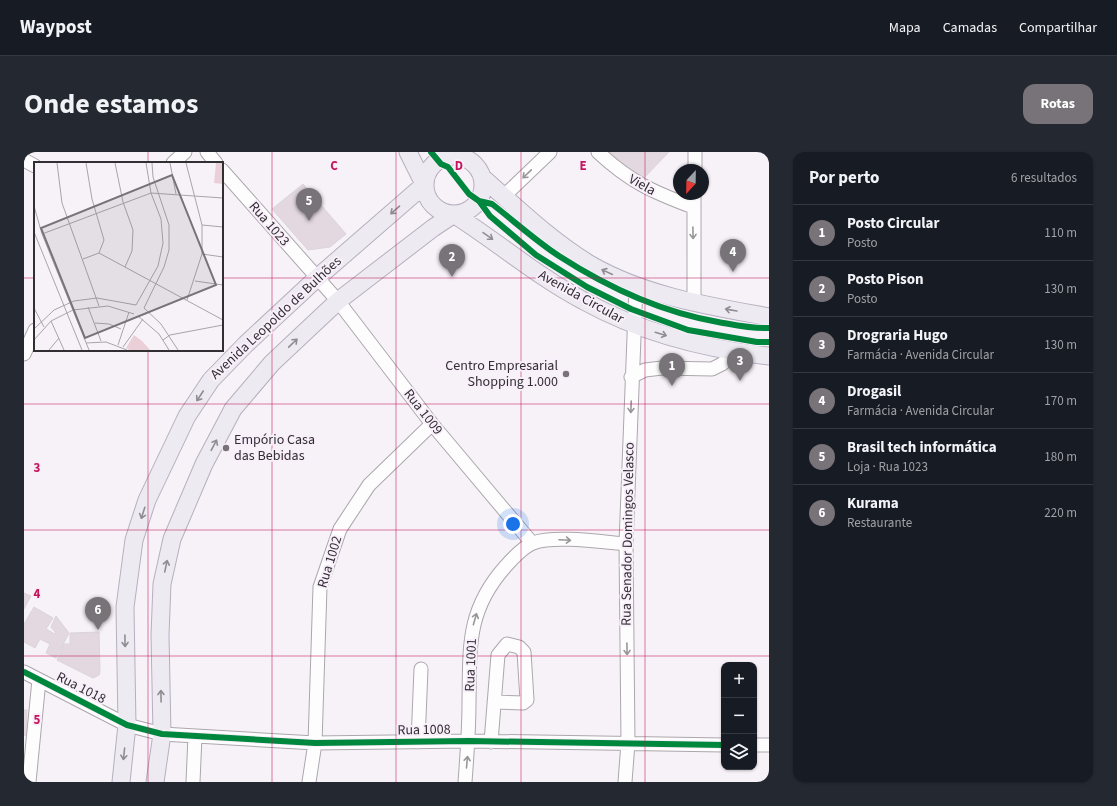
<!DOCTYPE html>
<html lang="pt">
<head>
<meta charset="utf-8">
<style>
	body { margin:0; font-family:"Source Sans 3",sans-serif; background:#242831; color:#f1f3f6 }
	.controls { position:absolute; right:12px; bottom:12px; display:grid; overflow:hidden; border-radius:8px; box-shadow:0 1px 3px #0004 }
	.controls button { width:36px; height:36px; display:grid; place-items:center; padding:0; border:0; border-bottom:1px solid #363941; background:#171b24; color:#f1f3f6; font:20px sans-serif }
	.compass { position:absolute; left:649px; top:12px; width:36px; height:36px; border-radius:50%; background:#171b24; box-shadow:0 1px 3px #0004; rotate:202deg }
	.you { position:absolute; left:489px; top:372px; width:14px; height:14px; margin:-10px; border:3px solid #fff; border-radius:50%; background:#1a73e8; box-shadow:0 0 0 6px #1a73e833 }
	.badge { display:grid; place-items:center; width:26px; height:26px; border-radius:50%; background:#777378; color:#fff; font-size:13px; font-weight:700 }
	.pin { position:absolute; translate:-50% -33px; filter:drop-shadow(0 1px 2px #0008) }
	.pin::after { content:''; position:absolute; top:21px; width:14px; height:12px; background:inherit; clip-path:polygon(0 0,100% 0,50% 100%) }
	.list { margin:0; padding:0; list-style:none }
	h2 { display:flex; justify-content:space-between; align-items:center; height:52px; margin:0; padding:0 16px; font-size:17px }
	h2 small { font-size:13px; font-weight:400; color:#9ea1a6 }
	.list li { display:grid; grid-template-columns:26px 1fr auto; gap:12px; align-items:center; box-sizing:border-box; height:56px; padding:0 16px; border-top:1px solid #363941 }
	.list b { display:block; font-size:15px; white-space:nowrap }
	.list p { margin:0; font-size:13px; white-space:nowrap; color:#9ea1a6 }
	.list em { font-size:13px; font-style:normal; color:#9ea1a6 }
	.icon { flex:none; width:22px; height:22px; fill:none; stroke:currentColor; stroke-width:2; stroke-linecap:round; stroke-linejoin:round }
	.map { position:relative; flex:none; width:745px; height:630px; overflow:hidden; border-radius:12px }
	header { display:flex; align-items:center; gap:24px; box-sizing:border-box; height:56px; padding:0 20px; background:#171b24; border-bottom:1px solid #363941 }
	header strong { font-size:19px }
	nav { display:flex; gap:22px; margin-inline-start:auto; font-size:14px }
	.intro { display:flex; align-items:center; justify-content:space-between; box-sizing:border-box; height:96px; padding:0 24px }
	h1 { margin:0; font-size:28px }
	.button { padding:10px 18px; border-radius:12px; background:#777378; color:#fff; font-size:14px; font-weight:700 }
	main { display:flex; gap:24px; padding:0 24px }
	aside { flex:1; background:#171b24; border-radius:12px; box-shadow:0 1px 3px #0004 }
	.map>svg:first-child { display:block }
	.building { fill:#e3d8e0; stroke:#dad5d9 }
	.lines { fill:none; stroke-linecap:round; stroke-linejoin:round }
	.minor-casing { stroke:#aba7ac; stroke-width:15 }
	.major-casing { stroke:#b6afbf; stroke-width:19 }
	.minor { stroke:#fefdfe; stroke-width:13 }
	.major { stroke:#edeaf2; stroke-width:17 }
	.cycleway-casing { stroke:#f8effb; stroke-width:8 }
	.cycleway { stroke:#00873e; stroke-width:6 }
	.oneway { stroke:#989698 }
	.oneway2 { stroke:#908c92 }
	.grid { fill:none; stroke:#c2185b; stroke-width:1; stroke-opacity:0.55 }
	.poi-dot { fill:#777378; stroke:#f8effb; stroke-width:1.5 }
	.labels { text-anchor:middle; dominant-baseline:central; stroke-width:4; stroke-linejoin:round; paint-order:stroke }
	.street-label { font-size:14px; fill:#322f33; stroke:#f8effb }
	.poi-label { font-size:14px; fill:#322f33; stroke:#f8effb; text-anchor:end }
	.inset-road { fill:none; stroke:#a8a4a9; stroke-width:1 }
	.view { fill:#777378; fill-opacity:0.15; stroke:#777378; stroke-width:2 }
	.inset-edge { fill:none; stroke:#322f33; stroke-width:2 }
	.grid-label { font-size:13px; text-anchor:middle; font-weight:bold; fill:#c2185b; stroke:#f8effb; stroke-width:4; stroke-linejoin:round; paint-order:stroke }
</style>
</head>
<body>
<header>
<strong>Waypost</strong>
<nav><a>Mapa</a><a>Camadas</a><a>Compartilhar</a></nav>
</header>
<div class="intro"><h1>Onde estamos</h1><a class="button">Rotas</a></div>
<main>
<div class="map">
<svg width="745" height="630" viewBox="0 0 745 630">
	<rect width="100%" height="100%" fill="#f7f2f8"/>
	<path class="building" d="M585,0H645L616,30Z
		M279,32L322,82L306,95L284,98L248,57Z
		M0,441L7,444L0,457Z
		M10,455L29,466L22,477L31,482L32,481L27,475L32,464L45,481L32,506L22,501L26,492L16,487L11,496L0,490V472Z
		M75,480L76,519L75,523L69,526L33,508L40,492H46V481Z
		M0,558H3L2,584L0,583Z"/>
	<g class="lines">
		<defs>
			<path id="minor" d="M183,0L192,11
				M574,0C606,30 629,40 669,55
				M0,8L11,14
				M149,11L161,0
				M198,18L314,149L408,272L508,391
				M671,18V0
				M670,42V151
				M480,44L526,0
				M0,202L11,178
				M607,225L621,218L638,216L688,217L698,212L712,200
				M0,520L103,573L138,582L291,591L445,589L700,593
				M394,590L397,517
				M467,590L474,503L483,492L495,495L500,500L503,548L499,551L470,550
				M730,593H745
				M5,630L15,528
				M169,630L171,584
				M285,630L291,591L296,435L316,377L345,333L408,272
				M441,630C443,604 445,578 445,551C446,496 442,459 481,415C488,407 499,395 509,391C530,383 578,390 602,392
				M601,630L604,591L602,392L612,133"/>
			<path id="major" d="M384,0L400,32
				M401 33a29 29 0 1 1 58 0a29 29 0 1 1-58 0Z
				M458,25C493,56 527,89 567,113C621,144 685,154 745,165
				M431,63C475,91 514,125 560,149C618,181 680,197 745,204
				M97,630L103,573L101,455L110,388L123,348L163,264L187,228L222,192L293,126L400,33
				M131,630L138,582L136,483L138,432L148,387L180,312L209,257L248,211L314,149L409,76L430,62"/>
		</defs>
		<use href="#minor" class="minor-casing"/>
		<use href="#major" class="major-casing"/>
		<use href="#minor" class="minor"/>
		<use href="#major" class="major"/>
		<defs>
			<path id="cycleway" d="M407,0L417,12L424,15L445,42L455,49L466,64L512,103L563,135L607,157L664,178L733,190H745
				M455,49L468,52C490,69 512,89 535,104C583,135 637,160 694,170C711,173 728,177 745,176
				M0,520L103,573L138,582L291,591L445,589L700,593"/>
		</defs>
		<use href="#cycleway" class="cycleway-casing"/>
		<use href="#cycleway" class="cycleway"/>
	</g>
	<defs><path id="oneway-shaft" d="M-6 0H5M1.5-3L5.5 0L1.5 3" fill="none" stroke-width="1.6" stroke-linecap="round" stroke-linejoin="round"/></defs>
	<g class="oneway">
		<use href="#oneway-shaft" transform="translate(503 22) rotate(136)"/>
		<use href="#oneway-shaft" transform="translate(669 81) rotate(89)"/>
		<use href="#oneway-shaft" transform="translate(607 255) rotate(92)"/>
		<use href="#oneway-shaft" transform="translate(541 388) rotate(3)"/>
		<use href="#oneway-shaft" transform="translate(451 467) rotate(-74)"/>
		<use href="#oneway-shaft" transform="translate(603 497) rotate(89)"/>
		<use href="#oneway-shaft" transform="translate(443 610) rotate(-85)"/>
	</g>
	<g class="oneway2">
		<use href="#oneway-shaft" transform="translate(371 58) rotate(139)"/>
		<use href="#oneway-shaft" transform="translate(464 84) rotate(35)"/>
		<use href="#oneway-shaft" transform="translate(583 120) rotate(-155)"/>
		<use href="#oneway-shaft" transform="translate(707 158) rotate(-170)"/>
		<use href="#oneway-shaft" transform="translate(637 182) rotate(17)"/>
		<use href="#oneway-shaft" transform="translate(269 191) rotate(-44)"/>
		<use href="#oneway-shaft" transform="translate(176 244) rotate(123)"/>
		<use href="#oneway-shaft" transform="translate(190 293) rotate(-62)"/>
		<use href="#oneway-shaft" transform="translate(119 361) rotate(108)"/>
		<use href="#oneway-shaft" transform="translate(142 414) rotate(-78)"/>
		<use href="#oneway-shaft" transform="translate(101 489) rotate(89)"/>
		<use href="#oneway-shaft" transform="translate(137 544) rotate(-91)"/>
		<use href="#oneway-shaft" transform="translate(100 602) rotate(96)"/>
	</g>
	<path class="grid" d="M124,0V11M248,0V630M372,0V630M497,0V630M621,0V630M0,126H11M198,126H745M124,198V630M0,252H745M0,378H745M0,504H745"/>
	<g class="poi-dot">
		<circle cx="542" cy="222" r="4"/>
		<circle cx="202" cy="296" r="4"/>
	</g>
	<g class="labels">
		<g class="street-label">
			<text transform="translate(618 33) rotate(29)">Viela</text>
			<text transform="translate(245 72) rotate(49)">Rua 1023</text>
			<text transform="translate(557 145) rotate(29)">Avenida Circular</text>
			<text transform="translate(252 166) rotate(-43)">Avenida Leopoldo de Bulhões</text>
			<text transform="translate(399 260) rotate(52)">Rua 1009</text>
			<text transform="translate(604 382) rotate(-89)">Rua Senador Domingos Velasco</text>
			<text transform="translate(306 410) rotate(-73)">Rua 1002</text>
			<text transform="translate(447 513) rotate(-88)">Rua 1001</text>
			<text transform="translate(57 536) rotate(27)">Rua 1018</text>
			<text transform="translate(400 578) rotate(-1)">Rua 1008</text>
		</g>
		<g class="poi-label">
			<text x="534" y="214">Centro Empresarial<tspan x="534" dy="16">Shopping 1.000</tspan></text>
			<text x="210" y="288" text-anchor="start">Empório Casa<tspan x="210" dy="16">das Bebidas</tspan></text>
		</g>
	</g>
	<g transform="translate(10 10)">
		<rect width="189" height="189" fill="#f7f2f8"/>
		<path d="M182,1H189V22L180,21ZM100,173L108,179L116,188H95L92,186Z" fill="#ebcfd8"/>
		<path class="inset-road" d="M23,1L28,41L65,144M81,1L89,40L99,68L98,89L91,105M136,1L142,32M152,1L168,63V92L153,138M0,44L8,72L55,188M168,63L189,65M0,70L48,188M8,72L117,31L189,36M65,91L189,158M168,92L189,95M49,97L65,91L70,78L58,37L52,1M161,119L189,123M102,143L124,104L129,81L127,57L117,31L112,1M54,145L67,179M0,146L10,165M110,146L130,105L135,88V63L119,15L118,1M110,146L127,162L144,188M104,154L125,172L135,188M17,159L30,188M61,161L75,162L87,167M0,167L20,148L40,139L63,136L102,143M0,178L17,159L39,148L74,144L100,152M129,178L136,173L189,163M52,181L72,180L93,188M84,183L95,150M89,185L109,157M15,188L25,176"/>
		<path class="view" d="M138,13L182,123L51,176L7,66Z"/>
		<rect width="189" height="189" class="inset-edge"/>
	</g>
	<g class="grid-label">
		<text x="310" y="18">C</text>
		<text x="435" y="18">D</text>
		<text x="559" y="18">E</text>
		<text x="13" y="320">3</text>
		<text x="13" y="446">4</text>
		<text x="13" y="572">5</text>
	</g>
</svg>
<div class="controls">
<button>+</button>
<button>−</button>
<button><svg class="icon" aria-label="layers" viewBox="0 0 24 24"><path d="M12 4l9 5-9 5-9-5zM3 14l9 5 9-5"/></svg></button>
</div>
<svg class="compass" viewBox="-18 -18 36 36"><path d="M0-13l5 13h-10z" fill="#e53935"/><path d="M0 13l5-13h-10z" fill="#9ea1a6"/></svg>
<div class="you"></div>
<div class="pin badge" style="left:648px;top:234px">1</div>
<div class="pin badge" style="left:428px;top:125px">2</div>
<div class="pin badge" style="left:716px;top:229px">3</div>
<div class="pin badge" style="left:709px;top:120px">4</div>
<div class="pin badge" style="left:285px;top:69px">5</div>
<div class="pin badge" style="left:74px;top:478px">6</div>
</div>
<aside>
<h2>Por perto<small>6 resultados</small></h2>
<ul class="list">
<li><span class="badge">1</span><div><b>Posto Circular</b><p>Posto</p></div><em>110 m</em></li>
<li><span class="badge">2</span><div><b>Posto Pison</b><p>Posto</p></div><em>130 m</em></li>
<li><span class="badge">3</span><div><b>Drograria Hugo</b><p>Farmácia · Avenida Circular</p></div><em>130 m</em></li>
<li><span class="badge">4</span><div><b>Drogasil</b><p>Farmácia · Avenida Circular</p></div><em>170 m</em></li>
<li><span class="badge">5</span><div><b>Brasil tech informática</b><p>Loja · Rua 1023</p></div><em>180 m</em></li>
<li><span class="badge">6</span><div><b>Kurama</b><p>Restaurante</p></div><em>220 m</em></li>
</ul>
</aside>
</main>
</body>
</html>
